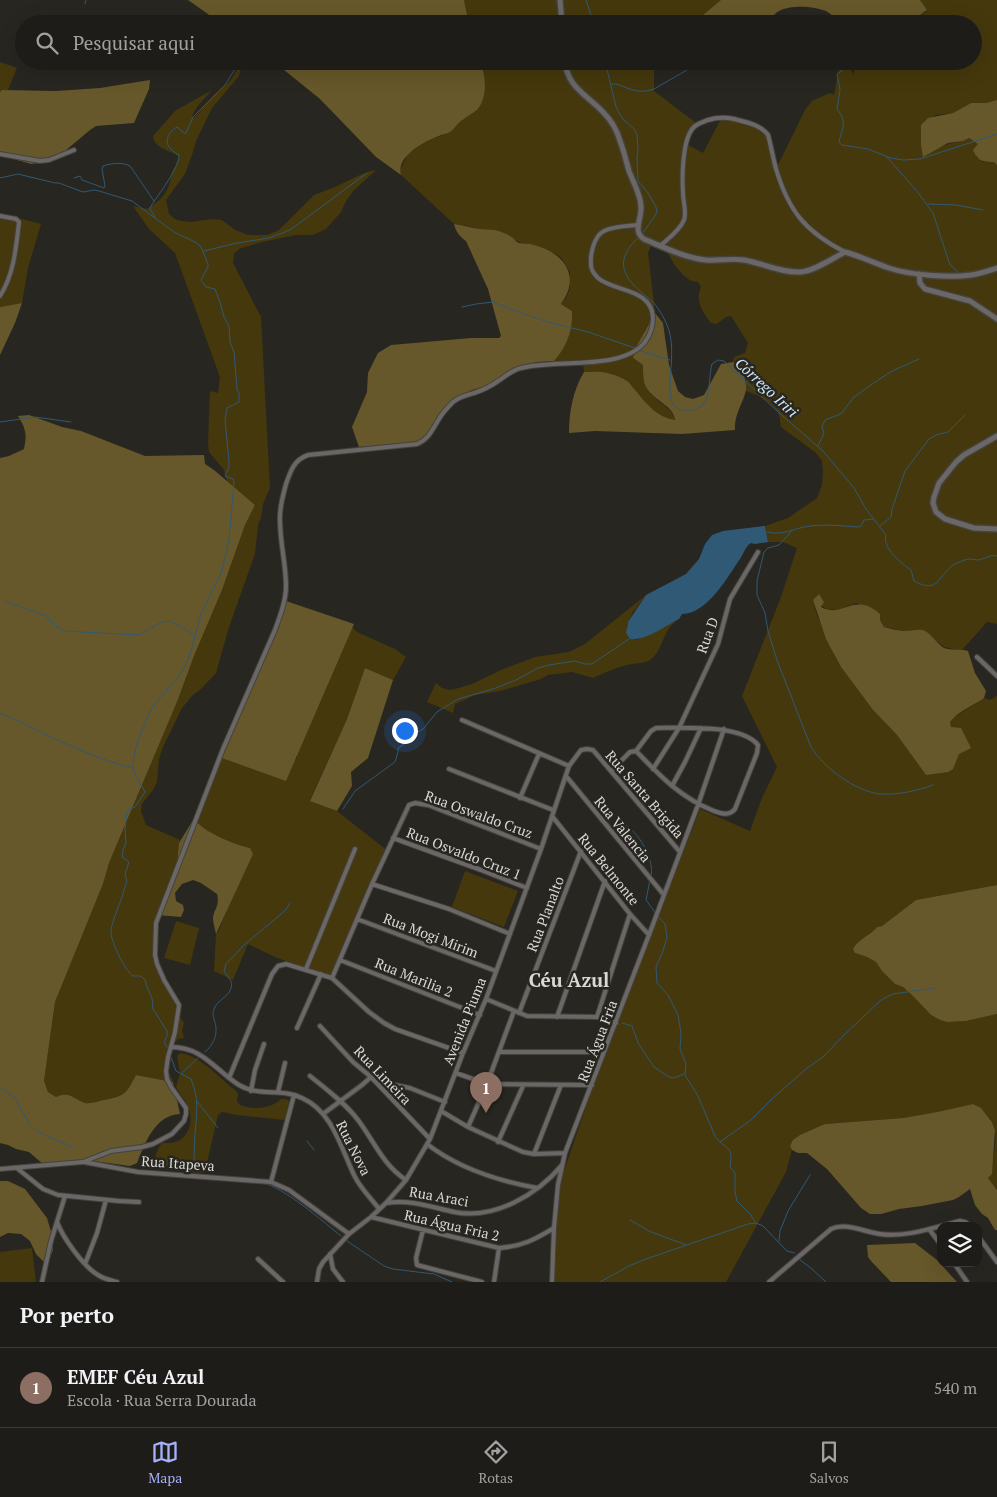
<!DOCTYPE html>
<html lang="pt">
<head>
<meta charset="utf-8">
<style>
	body { margin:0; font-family:"PT Serif",serif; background:#2b2925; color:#f1f3f6 }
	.controls { position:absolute; right:15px; bottom:15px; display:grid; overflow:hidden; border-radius:10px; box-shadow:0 5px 20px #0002 }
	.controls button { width:45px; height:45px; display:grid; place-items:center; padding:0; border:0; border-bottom:1px solid #3c3a37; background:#1e1c18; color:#f1f3f6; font:25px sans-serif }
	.you { position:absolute; left:404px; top:730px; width:18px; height:18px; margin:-12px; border:4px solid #fff; border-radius:50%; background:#1a73e8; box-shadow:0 0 0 8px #1a73e833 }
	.badge { display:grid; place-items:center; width:32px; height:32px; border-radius:50%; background:#a6b1fc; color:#fff; font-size:16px; font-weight:700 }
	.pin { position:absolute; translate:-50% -41px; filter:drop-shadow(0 1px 2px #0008) }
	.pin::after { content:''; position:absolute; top:26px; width:18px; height:15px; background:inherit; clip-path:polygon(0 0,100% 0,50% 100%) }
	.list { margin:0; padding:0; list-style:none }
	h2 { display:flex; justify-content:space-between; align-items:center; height:65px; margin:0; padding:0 20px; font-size:21px }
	h2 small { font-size:16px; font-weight:400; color:#a1a1a2 }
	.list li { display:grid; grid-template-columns:32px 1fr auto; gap:15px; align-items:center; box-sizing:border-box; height:80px; padding:0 20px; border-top:1px solid #3c3a37 }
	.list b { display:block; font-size:19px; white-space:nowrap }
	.list p { margin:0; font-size:16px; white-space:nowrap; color:#a1a1a2 }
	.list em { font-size:16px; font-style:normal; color:#a1a1a2 }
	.icon { flex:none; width:28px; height:28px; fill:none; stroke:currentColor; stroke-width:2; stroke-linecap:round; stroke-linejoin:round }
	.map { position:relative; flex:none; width:997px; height:1282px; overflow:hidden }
	.search { position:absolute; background:#1e1c18; box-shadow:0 5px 20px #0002; left:15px; right:15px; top:15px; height:55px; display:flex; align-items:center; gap:12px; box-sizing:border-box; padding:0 18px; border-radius:28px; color:#a1a1a2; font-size:19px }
	.sheet { height:145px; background:#1e1c18 }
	nav { display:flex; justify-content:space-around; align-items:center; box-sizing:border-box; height:70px; border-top:1px solid #3c3a37; background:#1e1c18; font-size:14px; color:#a1a1a2 }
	nav a { display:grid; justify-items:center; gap:2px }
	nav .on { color:#a6b1fc }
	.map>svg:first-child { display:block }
	.green { fill:#45380d }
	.forest { fill:#66582a }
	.water { fill:#305976 }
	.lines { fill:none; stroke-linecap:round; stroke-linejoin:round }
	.stream { stroke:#305976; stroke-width:1 }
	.minor-casing { stroke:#44433d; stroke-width:6 }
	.tertiary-casing { stroke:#44433d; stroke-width:8 }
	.minor { stroke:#6a6766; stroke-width:4 }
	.tertiary { stroke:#6a6766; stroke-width:5 }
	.labels { text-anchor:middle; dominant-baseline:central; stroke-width:5; stroke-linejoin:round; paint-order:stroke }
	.street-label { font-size:14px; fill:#dad9d5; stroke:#282620 }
	.water-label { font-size:15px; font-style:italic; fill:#cfe8fc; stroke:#282620 }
	.district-label { font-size:19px; font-weight:bold; fill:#dad9d5; stroke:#282620 }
</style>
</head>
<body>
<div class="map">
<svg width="997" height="1282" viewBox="0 0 997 1282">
	<rect width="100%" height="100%" fill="#282620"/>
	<path class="green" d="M464,0H721L692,24H469Z
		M920,0H997V100L986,103H971L953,113L936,115L921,125L922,133L941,147C950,142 960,143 969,138L978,144L976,157L983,162L994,161L997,165V624L987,622L963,649H953L944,647L930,636L927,632L922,630L903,631L884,627L880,620L857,603L840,609L828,610L813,600L817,615L836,658L841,667L873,710L897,735L926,775L956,729L951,727L950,722L953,718L984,698L990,700L997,696V885L916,900L882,926L877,927L868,936L861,939L855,953L867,957L876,962L882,971L895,984L903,987L913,996L931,1015L940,1020L947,1022L966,1021L997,1014V1190L988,1178L992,1174C992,1162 997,1141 995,1131C994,1119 982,1109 973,1104L937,1112L903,1118L825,1124L814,1130L790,1146L792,1150L786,1172L726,1282H552L553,1262L561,1180L601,1063L700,809L750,831L762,798L777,767L742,696L781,597L797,548L783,542H768L765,526L788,518L817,498L822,485L823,471L822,461L816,453L781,427C780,424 780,418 779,415C773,402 758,395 746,391V381L741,365L733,362L734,357L745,353L748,343L731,316L726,317L717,324L711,323C702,311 695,301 701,287L698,282L691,281L683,275L674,264L665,248L652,243L648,253L655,313L644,332L633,358L643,365C643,371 643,380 645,385C651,401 674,406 675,421L669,420L654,413L627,382L593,371L584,372L583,363L554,361C568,345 571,332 572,311L561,304L566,298L570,288V272L562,259L558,255L534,245L521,243L498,231L482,230L463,225L454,224L401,175L400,170L408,154L424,143L449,132L460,121L477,110L483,70L480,61H654V91L696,123L686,144L703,153L722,117L761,126L769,137L778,165L805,110L812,101L830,93L834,95L840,61H845L854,75V61H973V24H908L927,11Z
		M0,62L17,68L8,90H2L0,92Z
		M239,67L241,69L239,76L212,108L196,141L193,152L185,174L166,200L169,214L175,219L181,221L190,222L213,219L222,220L235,230L248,235H267L279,230L314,195L335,187L362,174L374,170L375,171L353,191L346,201L341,212L326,229L313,235H296L262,242L239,249L234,254L233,263L261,317L270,488L263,504L261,518L258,525L255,554L229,627L216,673L201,689L193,695L182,708L163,747L159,759L157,782L153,790L142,804L141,811L146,825L180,840L179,843L176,872L158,910L154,956L156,967L166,981L174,999L177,1013L184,1023L182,1031L184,1038L178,1039L166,1052L167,1068L173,1082L136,1075C126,1094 125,1096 104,1100C98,1101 93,1104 85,1103C75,1100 68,1092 56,1097L48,1092L44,1081L55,1002L103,884L109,863L177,702L194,656L222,590L245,525L255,505L227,482L224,470L209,452L208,443L210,391L218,393L220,377L175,253L149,229L133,206L147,209C165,197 169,192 172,171H173L179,157C171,150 154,149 153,136L175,111L212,90C205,98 195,107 192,117L194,118L214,95L230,81Z
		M0,213L41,224L28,268L22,303L0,307Z
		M646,595L633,612L626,627L636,640L646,636L679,619C661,630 665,649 650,660C644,664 634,663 627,665C615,668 604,673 593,678L572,672L548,675L541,679L500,691L475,695L455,704L453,713L427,702L436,683L442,688L450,690L459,688L472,684L501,670L535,657L569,652L585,644Z
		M346,621L357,632L395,649L406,657L393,680L365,668L347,719L310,800L337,811L389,852L358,917L333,978L275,957L248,944L233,980L214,971L216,934L219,930L250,848C238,845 224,840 212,833C205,830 200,824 193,820L225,746L227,753L288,767L297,758L296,746L313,713Z
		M465,871L518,891L504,927L452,907Z
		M176,921L199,928L190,965L164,958Z
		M180,1053C200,1055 219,1078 235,1090L238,1094L237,1101L240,1105C253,1110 271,1109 281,1099H286L290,1102L288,1111L284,1120L237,1115L222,1112L218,1115L207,1163L202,1172L198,1173L178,1170L158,1169L155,1166C154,1158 157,1149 162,1143C166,1143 171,1143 175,1142C191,1137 194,1118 187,1104C184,1098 179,1093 176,1087L180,1073L177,1056Z
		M32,1248L36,1282H0V1252Z"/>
	<path class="forest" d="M188,0H464L469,24H222Z
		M721,0H920L927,10L908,24H841C837,19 831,14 826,11C812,5 771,2 771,24H692Z
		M273,61H480C486,76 488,97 477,110C472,114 466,117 461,121C457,124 454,129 450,132C447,134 442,134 439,136C424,142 396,156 401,175L376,157L320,99Z
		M150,80L149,89L134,123L96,126L90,130L65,151L39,163L31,164L0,155V92L2,90L56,91L100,88Z
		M997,100V165L994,162C982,162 978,161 973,150L978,144L969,138L963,141L948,143L923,157L921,145V125L928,118L953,113L971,103H986Z
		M454,224C463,225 471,228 480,229C487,230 493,229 499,231C504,233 509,235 513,238C518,242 513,240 519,243C524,244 529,243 534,245C563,252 582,276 561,304L572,311C573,330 567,347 554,361L537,362L513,368L495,384L472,390L452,401L422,442L359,447L352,427L367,392L368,373L378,353L391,345L471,338H499L501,336L488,289L466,241C459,236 456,232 454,224Z
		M22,303L15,323L0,355V307Z
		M655,313L663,323L669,365L678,391L685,397L693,399L704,395L721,364L733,362L741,365C743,373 747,381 746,390C743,404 734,414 735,430L682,434L595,431L569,433C569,412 573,390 584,372C598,370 615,373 627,381C630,383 632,387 635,390C647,404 656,417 675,420C674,405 651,400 645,385C643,380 643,371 643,365L633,358L635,349Z
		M29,415L62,427L81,431L145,456L204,455L205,464L214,470L255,505L245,525L222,590L194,656L177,702L109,863L103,884L55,1002L44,1081L48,1092L56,1097C70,1091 73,1099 85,1103C92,1104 98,1101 104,1100C125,1096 126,1094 136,1075L173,1082L180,1114C155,1115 145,1143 137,1163L130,1166L86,1160L43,1164L29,1152L16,1149L8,1145L0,1143V458L9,456L24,449C27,434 26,429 18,416Z
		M819,594L824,602L821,607C843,619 854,591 880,614V620L884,627C890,629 897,630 903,631C910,631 917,629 923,630C930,632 937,644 944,648C952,651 960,648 968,651L975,673L986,691L984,698C973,706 958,711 950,722L951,727L961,728L971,748L959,754L953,769L948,772L926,775L897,735L873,710L841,667L826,639L813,600Z
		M286,601L354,624L286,781L222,758Z
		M365,668L393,680L368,758L351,772L352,786L337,811L310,801L347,719Z
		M193,820C200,824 205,830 212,833C224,840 238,845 250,848L253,854L216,934C215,929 213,922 213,918C214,908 220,907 217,894L201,883L193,880L182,884L175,893L176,901L183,905L184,910L181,917L157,915L161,903L176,872L179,843Z
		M997,885V1014L966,1021L947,1022L940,1020L931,1015L913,996L903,987L895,984L882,971L876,962L867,957L855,953L853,949C859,938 870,936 877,927L882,926L916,900Z
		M973,1104L981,1108L992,1122L995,1130L992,1174L988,1178L997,1190V1230H995L988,1218L982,1214L975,1205L970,1189L959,1197L953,1200L922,1206L899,1209L881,1214H870L861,1208L827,1169L807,1153H798L792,1150L790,1146L793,1140L800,1135L825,1124L903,1118L937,1112Z
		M0,1181H8L25,1189L47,1218L52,1235L53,1250L47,1265L36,1254L30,1241L21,1234L8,1233L0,1237Z
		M915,1243L937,1260L957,1282H891L871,1261L868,1257L867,1245Z"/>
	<path class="water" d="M765,526L768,542L755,544L751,543C745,547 744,553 740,559C727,578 707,614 682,614L679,619C665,626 646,641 630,639L626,633L628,622L646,595L686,574L699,559L705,544L712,535L723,531Z"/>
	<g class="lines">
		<path class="stream" d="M586,0L594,24
			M85,4L86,0
			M605,61L616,107L622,118L635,130L637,135L638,150L637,158L638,181L648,193L656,207L657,212L655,216L642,234
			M845,61L842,71L837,74L840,90L837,109C848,123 842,128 839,142L842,145L868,149L891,158L903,160L920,159L997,134
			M611,84C618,83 623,87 630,89C638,92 646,92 654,89L687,70L695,61
			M886,156L916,190L933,213L950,265L959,273
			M0,178L18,174L55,183H59L83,192L94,190L99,191L132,201L174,232L197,243L201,247L208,264V267L201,280L206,287L215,289L220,302L224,317L229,326L230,342L234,352L237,389L239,393V402L227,408L225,420L229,461V467L225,476L233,479L234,482L229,540L222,571L201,614L190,655L183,670L175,681L158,700L151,709L137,743L133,762L134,772L145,792L135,807L130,809L127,812L125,830L126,843L123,850L122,857L129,862L125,874L127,882C124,887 124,892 122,897C119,906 112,921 111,931C110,940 125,971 133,976H141L145,980L147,987L152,998L153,1009L167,1031V1036L164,1042L167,1047
			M74,178L80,176L82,180L104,188L105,186L102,169L103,166C112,163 122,162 130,166L154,201
			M928,204L956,205L983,210
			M155,217L150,209L151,206C158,195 180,167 179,155C176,153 174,152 171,149C163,142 169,131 177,127L184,133H186L193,117L225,85L240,61
			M639,237C617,257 619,273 641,292C644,295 649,298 653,302C658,308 664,317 667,325C676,346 669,372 670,394C671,402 674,410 684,410C714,413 707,383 712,364L718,360L724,361L777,411L823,451L854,488L866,509L886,535C882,548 901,563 911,570L914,581C940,595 937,575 955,564C959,562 966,559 970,559C972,559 976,560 978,560C986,559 989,554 997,556
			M204,251L237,243L269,238L290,230L367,173
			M462,307L476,304L493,302L521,313L548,322L588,332L635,348
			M638,350L670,360
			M0,422L35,417L71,422
			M818,446L824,433L822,427L825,420L841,414L854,397L881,378L894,370L919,359
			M880,526L891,517L892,509L905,471L929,439L936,435L948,432L965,415
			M767,532C784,536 794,528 810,526C826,524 842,526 858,527L861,526L864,520L873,519
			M791,532L779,545L768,548L764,552L757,581V595L765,613L768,631L777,660L811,747C824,768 855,791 880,794C899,795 916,791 933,785
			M5,601L46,616L57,627L64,631L138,635C147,632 154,625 162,622C173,618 186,631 195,636
			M0,713C44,732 86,757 133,768
			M343,809L355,791L395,762L398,752V748L406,743L405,739L423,729L437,712L458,699L493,689L516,680L538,668L549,665L575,661L585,664H592L629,639
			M623,824C638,830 655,860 651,876
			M650,880L646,900L656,914L665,924L667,937L663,951L656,967L657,983L668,995L678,1015L681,1033L680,1049L686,1064L685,1075L698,1096L715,1136C725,1151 734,1143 730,1167L735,1173V1192L737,1201L750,1214L756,1223
			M622,1023L632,1026L638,1043L654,1067L669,1077L674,1078L684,1074
			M205,1052C211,1047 217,1038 216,1028C216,1022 211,1016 214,1009C217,1000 229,997 231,988C234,982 227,976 224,971L226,964L244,945L280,915L287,908L290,903
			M171,1057L176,1071L191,1079C199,1098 197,1114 195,1133C194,1145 195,1157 193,1169
			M182,1073L198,1058
			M0,1087L15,1098L30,1125L35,1130L44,1135L73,1147
			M197,1101L218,1128
			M307,1141L314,1150
			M720,1142L751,1120L773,1098L807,1068L823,1057L844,1035L881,1000L893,994L934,988
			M157,1165L192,1167
			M263,1183C282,1186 325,1223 341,1236
			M630,1220L649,1231L686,1245
			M347,1241L384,1266L393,1269L434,1274L452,1282
			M779,1241L780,1231L788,1211L810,1175
			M799,1259L812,1269L826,1282
			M600,1282L629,1266L646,1259L748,1224L756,1223L763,1226L787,1251L795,1253"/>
		<defs>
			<path id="minor" d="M0,154L40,161L49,160L74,150
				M0,216L16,219L19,222C16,248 14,274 0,296
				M661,245C668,239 680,230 684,220C687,212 683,202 683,193C682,178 682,138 694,127C698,123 703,122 708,120C717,117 725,117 734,119C746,122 761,125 768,135C771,146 773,158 776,169C789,212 806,232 845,252
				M977,657L997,676
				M462,720L569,766
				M449,769L553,810
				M653,769L679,728L718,644L730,599L758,552
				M611,771L630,752L636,751L651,731L656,728C682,728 741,724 758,745L757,753L735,809C729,816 723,814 714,811C681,798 660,776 636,751
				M566,776L664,895
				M672,786L685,762L701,728
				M520,798L539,754
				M552,816L630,914L649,935
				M393,838L481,870L527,888
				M372,884L449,909L510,934
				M357,919L496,971
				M340,960L480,1015
				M306,969L355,849
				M332,978L372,884L409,805L415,803L428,805L541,849
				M486,999L527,1016L597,1017L616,1023
				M519,1013L581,851
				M557,1017L605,881
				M597,1017L630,914
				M320,1026L353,1062L371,1077L430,1139
				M297,1028L321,974
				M171,1047C203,1047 215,1070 239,1085C259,1097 282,1088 302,1098C333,1112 341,1148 354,1175C360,1188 371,1198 379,1209
				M499,1052H604
				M456,1073L487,1084L592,1085
				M310,1076C326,1089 345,1103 358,1120C374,1141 383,1165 406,1180
				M229,1078L272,974L278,966L286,964L332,978L369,1012L384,1023L395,1029L463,1053
				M375,1081L410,1088L445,1102
				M251,1091L255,1070L264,1044
				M278,1092L285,1063
				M441,1111L468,1127L523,1152L534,1154L565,1153
				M323,1114L362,1085L371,1077
				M468,1127L487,1084L514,1011
				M498,1142L523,1086
				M427,1144C459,1169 499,1181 537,1188
				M534,1154L561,1085
				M84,1162L138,1172L271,1182L289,1190L349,1234
				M0,1169L83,1162L111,1151L142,1147L153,1144L172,1134L184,1121L186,1114V1108L171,1087L167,1079L166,1071L168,1057L175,1032L179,1005L164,980L157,964L155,955L156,923L223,749L275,630C280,616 286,601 286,586C286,564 280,543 280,521C279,508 283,496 286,484C291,470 294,460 308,455L417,444C429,439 432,430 439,419C442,413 448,407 453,402C459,397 467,395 474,393C483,390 491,386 498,381C506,376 512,370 521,368C555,358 621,372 645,342C650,335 653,327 653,318C652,288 614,292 598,278C594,274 591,270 591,265C590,254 594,236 604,231C614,226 628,226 638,225
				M18,1169L43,1189L58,1195L119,1201L139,1202
				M271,1182L294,1095
				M386,1203C410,1199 431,1207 454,1212C494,1220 537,1195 562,1165
				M371,1217L499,1248C523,1246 534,1240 554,1228
				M57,1222C63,1238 84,1267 98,1275C104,1279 110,1280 117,1282
				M929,1229L941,1245
				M423,1230L416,1258L417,1265L482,1282
				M978,1236L997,1262
				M330,1254L333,1269L343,1282
				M258,1259L283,1282
				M954,1263L967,1282
				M85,1264L97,1233L106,1200
				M42,1282L51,1241L65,1196
				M317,1282L319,1269L323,1262L349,1234L371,1217L386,1203L406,1180L430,1139L463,1053L486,999L541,849L569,766L581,750L587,749L593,750L680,852
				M494,1282L499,1248
				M552,1282L554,1228L558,1185L565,1153L649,935L698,805L724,729
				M769,1282L831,1229C846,1222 864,1232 880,1234C906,1238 934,1227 960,1221L965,1222L971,1226"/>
			<path id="tertiary" d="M560,0L562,24
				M565,61C567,87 587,95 603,112C611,120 617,130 620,141C624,151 626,161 629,171C633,182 641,195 641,207C642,219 632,231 644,239C663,247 685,258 706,260C718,261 731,258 744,260C762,263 781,273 800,272C813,272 833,258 845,252C860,256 874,263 889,268C909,275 950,278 971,275C979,274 988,271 997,268
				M919,274L920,283L925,289L970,301L997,319
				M997,436L964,455L956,462L939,483L934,497L933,503L936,512L945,519L974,528L997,529"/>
		</defs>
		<use href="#minor" class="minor-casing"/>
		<use href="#tertiary" class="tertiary-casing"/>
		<use href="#minor" class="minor"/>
		<use href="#tertiary" class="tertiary"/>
	</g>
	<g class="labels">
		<g class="street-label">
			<text transform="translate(707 635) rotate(-70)">Rua D</text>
			<text transform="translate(645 794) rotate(49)">Rua Santa Brigida</text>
			<text transform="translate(479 814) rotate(20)">Rua Oswaldo Cruz</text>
			<text transform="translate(623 829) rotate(51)">Rua Valencia</text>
			<text transform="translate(464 853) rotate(21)">Rua Osvaldo Cruz 1</text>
			<text transform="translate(609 869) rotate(51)">Rua Belmonte</text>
			<text transform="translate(545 914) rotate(-69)">Rua Planalto</text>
			<text transform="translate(431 935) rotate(21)">Rua Mogi Mirim</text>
			<text transform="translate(414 977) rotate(22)">Rua Marilia 2</text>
			<text transform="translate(464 1021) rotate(-68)">Avenida Piuma</text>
			<text transform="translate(597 1041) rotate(-69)">Rua Água Fria</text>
			<text transform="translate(383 1075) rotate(46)">Rua Limeira</text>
			<text transform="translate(354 1148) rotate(63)">Rua Nova</text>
			<text transform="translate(178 1163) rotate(4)">Rua Itapeva</text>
			<text transform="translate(439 1196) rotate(10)">Rua Araci</text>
			<text transform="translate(452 1225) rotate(13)">Rua Água Fria 2</text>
		</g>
		<g class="water-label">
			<text transform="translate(767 387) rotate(43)">Córrego Iriri</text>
		</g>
		<g class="district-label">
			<text x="569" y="979">Céu Azul</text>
		</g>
	</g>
</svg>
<div class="controls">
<button><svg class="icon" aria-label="layers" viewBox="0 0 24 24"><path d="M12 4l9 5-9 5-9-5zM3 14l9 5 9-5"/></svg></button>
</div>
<div class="you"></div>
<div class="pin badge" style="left:486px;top:1113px;background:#8d6e63">1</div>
<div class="search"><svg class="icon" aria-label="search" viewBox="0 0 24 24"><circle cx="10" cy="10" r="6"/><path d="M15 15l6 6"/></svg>Pesquisar aqui</div>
</div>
<section class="sheet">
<h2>Por perto<small></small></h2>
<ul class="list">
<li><span class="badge" style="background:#8d6e63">1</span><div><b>EMEF Céu Azul</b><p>Escola · Rua Serra Dourada</p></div><em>540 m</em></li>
</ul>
</section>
<nav>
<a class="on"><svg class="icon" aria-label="map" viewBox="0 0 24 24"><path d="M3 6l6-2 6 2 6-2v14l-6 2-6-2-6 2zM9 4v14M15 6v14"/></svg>Mapa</a>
<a><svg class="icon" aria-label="directions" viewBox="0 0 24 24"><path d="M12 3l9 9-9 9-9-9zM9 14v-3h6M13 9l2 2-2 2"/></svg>Rotas</a>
<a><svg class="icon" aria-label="saved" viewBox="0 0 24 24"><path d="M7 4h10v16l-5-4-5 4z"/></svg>Salvos</a>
</nav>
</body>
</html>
